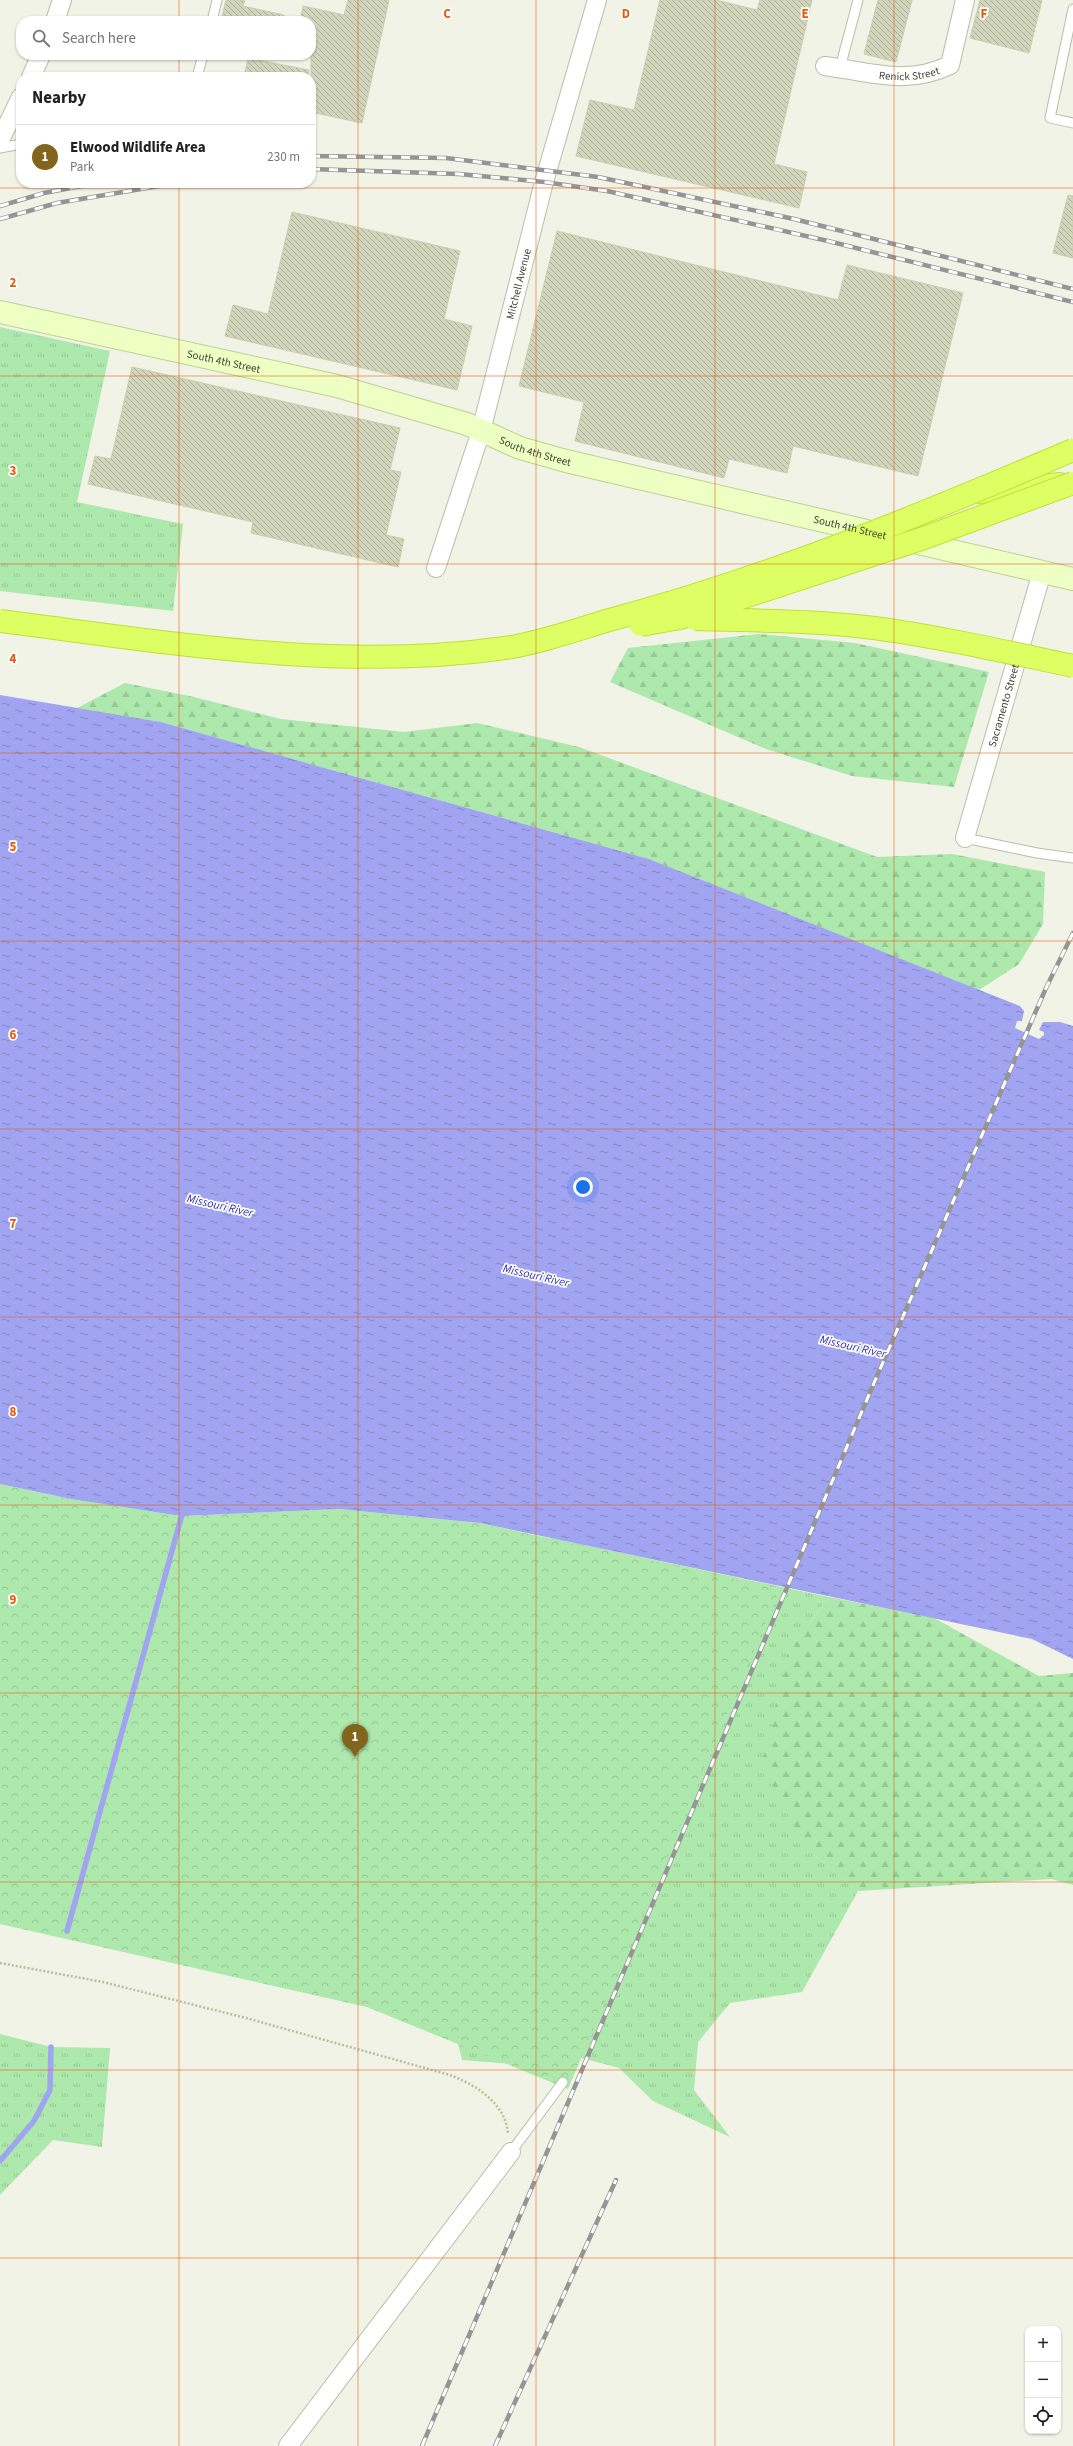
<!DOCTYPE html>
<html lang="en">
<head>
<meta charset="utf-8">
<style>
	body { margin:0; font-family:"Source Sans 3",sans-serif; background:#f2f2f2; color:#202124 }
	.controls { position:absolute; right:12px; bottom:12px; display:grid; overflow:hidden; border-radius:8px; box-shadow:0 1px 3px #0004 }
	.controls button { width:36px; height:36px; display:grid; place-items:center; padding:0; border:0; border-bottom:1px solid #e0e0e0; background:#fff; color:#202124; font:20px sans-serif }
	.you { position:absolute; left:583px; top:1187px; width:14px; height:14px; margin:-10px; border:3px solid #fff; border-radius:50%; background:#1a73e8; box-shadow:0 0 0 6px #1a73e833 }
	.badge { display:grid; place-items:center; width:26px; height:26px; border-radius:50%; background:#83641c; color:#fff; font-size:13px; font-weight:700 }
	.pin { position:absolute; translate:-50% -33px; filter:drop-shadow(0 1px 2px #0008) }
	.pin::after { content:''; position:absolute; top:21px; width:14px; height:12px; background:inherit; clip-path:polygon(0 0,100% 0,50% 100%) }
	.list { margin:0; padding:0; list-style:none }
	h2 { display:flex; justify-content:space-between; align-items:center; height:52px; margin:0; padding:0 16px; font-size:17px }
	h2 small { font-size:13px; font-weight:400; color:#757577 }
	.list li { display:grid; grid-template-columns:26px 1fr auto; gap:12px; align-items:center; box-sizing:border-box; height:64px; padding:0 16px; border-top:1px solid #e0e0e0 }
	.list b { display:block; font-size:15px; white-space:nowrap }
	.list p { margin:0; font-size:13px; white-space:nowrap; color:#757577 }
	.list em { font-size:13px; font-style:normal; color:#757577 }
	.icon { flex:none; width:22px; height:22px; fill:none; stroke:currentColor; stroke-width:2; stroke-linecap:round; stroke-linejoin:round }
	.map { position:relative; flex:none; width:1073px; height:2446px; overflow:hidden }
	.search { position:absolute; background:#fff; box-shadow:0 1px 3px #0004; left:16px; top:16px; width:300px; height:44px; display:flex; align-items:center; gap:10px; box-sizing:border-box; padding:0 14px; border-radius:16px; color:#757577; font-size:15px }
	.panel { position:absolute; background:#fff; box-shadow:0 1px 3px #0004; left:16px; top:72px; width:300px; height:116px; border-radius:16px }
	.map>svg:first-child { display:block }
	.grass { fill:url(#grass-tufts) }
	.forest { fill:url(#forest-firs) }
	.park { fill:url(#park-crowns) }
	.water { fill:url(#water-ripples) }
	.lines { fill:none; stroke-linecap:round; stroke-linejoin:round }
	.stream { stroke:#a1a4f1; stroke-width:5.5 }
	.building { fill:url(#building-back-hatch); stroke:#cacfae }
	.lane-casing { stroke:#b9bea8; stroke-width:11 }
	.street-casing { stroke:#b9bea8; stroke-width:20 }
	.secondary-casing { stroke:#bed093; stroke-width:24 }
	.highway-casing { stroke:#bfdf34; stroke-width:24 }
	.path { stroke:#b9c099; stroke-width:2.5; stroke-dasharray:2 2; stroke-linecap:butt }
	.lane { stroke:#fff; stroke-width:9 }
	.street { stroke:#fff; stroke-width:18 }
	.secondary { stroke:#edffc3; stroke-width:22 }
	.highway { stroke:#ddff64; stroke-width:22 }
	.rail-casing { stroke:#959595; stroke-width:4.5 }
	.rail { stroke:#fff; stroke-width:3; stroke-dasharray:9; stroke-linecap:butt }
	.highway-bridge-casing { stroke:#bfdf34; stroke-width:24; stroke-linecap:butt }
	.highway-bridge { stroke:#ddff64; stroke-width:22 }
	.grid { fill:none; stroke:#e8590c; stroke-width:1; stroke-opacity:0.55 }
	.labels { text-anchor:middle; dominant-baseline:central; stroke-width:3.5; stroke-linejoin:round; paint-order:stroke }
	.street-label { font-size:11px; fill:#434535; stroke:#fff }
	.water-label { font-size:12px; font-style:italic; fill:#2d31b2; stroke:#fff }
	.grid-label { font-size:13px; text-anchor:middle; font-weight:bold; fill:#e8590c; stroke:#fff; stroke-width:3.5; stroke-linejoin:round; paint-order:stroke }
</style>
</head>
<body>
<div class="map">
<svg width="1073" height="2446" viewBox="0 0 1073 2446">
	<defs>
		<pattern id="grass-tufts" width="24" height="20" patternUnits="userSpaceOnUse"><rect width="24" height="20" fill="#ade8ad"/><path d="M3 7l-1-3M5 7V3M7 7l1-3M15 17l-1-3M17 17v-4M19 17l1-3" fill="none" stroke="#96c895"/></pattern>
		<pattern id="forest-firs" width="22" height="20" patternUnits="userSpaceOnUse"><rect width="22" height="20" fill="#ade8ad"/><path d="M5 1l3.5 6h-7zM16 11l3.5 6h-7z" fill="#96c895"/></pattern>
		<pattern id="park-crowns" width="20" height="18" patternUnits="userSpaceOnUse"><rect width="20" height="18" fill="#ade8ad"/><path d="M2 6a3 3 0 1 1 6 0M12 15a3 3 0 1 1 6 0" fill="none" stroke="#96c895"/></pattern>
		<pattern id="water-ripples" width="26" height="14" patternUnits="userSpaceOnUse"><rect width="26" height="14" fill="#a1a4f1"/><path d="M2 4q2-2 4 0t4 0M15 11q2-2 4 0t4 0" fill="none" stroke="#8587c4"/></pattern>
		<pattern id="building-back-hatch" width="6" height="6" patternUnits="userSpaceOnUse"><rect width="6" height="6" fill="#d1d5bb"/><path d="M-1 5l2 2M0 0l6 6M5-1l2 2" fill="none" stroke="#abaf99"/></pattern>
	</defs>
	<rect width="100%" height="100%" fill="#f0f3e5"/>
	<path class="grass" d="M0,327L110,351L77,502L183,524L173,611L0,591Z
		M551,1538L829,1597L788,1652L807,1849L858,1891L802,1992L730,2003L698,2042L694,2090L730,2137L653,2101L619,2068L552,2050L513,2064L462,2060L447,1995L0,1711L481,1600Z
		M0,2034L51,2047L110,2048L102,2147L53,2140L0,2195Z"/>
	<path class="forest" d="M759,634L855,643L989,672L954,787L852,776L766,749L610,682L628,648Z
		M125,683L194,697L281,719L404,732L477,723L579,747L877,857L952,854L1045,872L1043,924L1019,964L979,990L649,859L161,722L77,708Z
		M829,1597L934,1618L1039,1676L1073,1673V1885L1051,1879L858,1891L807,1849L762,1764L788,1652Z"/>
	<path class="park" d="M0,1484L71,1499L181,1516L339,1509L480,1523L780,1589L568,2089L367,2007L0,1924Z"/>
	<path class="water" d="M0,695L161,722L649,859L1020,1006L1024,1011L1022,1021H1017L1015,1028L1039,1039L1044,1035V1032L1039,1030L1043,1022H1060L1073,1026V1659L1032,1639L480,1523L339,1509L181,1516L71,1499L0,1484Z"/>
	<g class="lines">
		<path class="stream" d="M67,1931L183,1511
			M0,2161L34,2121L50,2090L51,2047"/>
	</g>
	<path class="building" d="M226,0H245L243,6L284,15L283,21H221Z
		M348,0H389L362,123L311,112V21H300L303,6L344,15Z
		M660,0H716L757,10L760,0H812L774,164L807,172L799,208L576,156L590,100L634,110Z
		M878,0H912L896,62L864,54Z
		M980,0H1042L1029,53L970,38Z
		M248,58L309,70L308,77H244Z
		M1068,195L1073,196V258L1053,253Z
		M292,212L460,251L444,319L472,326L457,390L225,336L233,305L268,314Z
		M557,231L838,300L847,265L963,293L918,476L793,446L787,473L729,459L724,478L575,441L584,402L519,386Z
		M132,367L400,428L390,470L401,472L386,535L404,539L398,567L251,533L253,522L88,484L95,456L111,459Z"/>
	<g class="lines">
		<defs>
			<path id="lane" d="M1073,9L1050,118L1073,123
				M212,21L217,0
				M840,68L858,0
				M197,77L203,55
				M0,148L21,144
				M965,838L1037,853L1073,858
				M511,2152L563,2082"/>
			<g id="street">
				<path d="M55,21L62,0"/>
				<path id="s1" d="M825,66C869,72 908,86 950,65L965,0"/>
				<path d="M31,77L41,55"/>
				<path d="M0,140L21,97"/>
				<path id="s2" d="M436,568L481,431L544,182L597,0"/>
				<path id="s3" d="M965,838L1042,572"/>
				<path d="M288,2446L511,2152"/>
			</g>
			<g id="secondary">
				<path id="s4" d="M0,312L337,386L467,424L520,448L566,461L1073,579"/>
			</g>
			<path id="highway" d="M979,492L1060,484"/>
		</defs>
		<use href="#lane" class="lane-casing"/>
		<use href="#street" class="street-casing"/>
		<use href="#secondary" class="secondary-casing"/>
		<use href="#highway" class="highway-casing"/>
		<path class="path" d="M0,1963L103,1982L246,2018L450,2075C476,2085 505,2103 508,2133"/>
		<use href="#lane" class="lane"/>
		<use href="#street" class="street"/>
		<use href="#secondary" class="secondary"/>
		<use href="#highway" class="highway"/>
		<defs>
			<path id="rail" d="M311,156L446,158L598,177L794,219L1073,289
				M311,169L459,174L544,182L607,191L828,241L1073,302
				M0,206L44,193L98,183
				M0,219L57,203L177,183
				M422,2446L874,1383L1046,988L1073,933
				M495,2446L616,2180"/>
		</defs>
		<use href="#rail" class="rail-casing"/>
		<use href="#rail" class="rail"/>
		<defs>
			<path id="highway-bridge" d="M695,619C755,621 814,620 874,628C941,637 1007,652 1073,666
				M0,621C167,642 337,672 505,648C540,643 578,629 613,619C771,577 923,514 1073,450
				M641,625L680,618L924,538L1073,483"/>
		</defs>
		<use href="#highway-bridge" class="highway-bridge-casing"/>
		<use href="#highway-bridge" class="highway-bridge"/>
	</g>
	<path class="grid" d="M179,0V21M358,0V2446M536,0V2446M715,0V2446M894,0V2446M179,55V77M179,183V2446M0,188H1073M0,376H1073M0,564H1073M0,753H1073M0,941H1073M0,1129H1073M0,1317H1073M0,1505H1073M0,1693H1073M0,1882H1073M0,2070H1073M0,2258H1073"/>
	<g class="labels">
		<g class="street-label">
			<text stroke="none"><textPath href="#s1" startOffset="85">Renick Street</textPath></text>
			<text stroke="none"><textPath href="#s2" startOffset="296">Mitchell Avenue</textPath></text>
			<text stroke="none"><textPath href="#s4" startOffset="229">South 4th Street</textPath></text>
			<text stroke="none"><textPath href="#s4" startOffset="554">South 4th Street</textPath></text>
			<text stroke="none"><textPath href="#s4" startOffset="878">South 4th Street</textPath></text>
			<text stroke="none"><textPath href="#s3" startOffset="138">Sacramento Street</textPath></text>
		</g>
		<g class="water-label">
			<text transform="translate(220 1206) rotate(13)">Missouri River</text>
			<text transform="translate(536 1276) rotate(13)">Missouri River</text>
			<text transform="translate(853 1347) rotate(13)">Missouri River</text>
		</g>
	</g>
	<g class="grid-label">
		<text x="447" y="18">C</text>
		<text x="626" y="18">D</text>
		<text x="805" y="18">E</text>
		<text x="984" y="18">F</text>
		<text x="13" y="287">2</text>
		<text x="13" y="475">3</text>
		<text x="13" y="663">4</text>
		<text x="13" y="851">5</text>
		<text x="13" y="1039">6</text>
		<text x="13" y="1228">7</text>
		<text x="13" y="1416">8</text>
		<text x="13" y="1604">9</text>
	</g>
</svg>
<div class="controls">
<button>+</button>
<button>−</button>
<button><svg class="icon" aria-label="locate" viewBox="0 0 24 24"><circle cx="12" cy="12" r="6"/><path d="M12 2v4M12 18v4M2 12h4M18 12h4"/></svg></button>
</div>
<div class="you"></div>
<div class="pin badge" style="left:355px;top:1757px">1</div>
<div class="search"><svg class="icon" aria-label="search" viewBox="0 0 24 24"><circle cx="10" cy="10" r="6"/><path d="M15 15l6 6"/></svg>Search here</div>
<section class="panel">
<h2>Nearby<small></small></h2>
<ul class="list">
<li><span class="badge">1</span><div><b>Elwood Wildlife Area</b><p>Park</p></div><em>230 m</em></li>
</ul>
</section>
</div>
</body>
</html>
